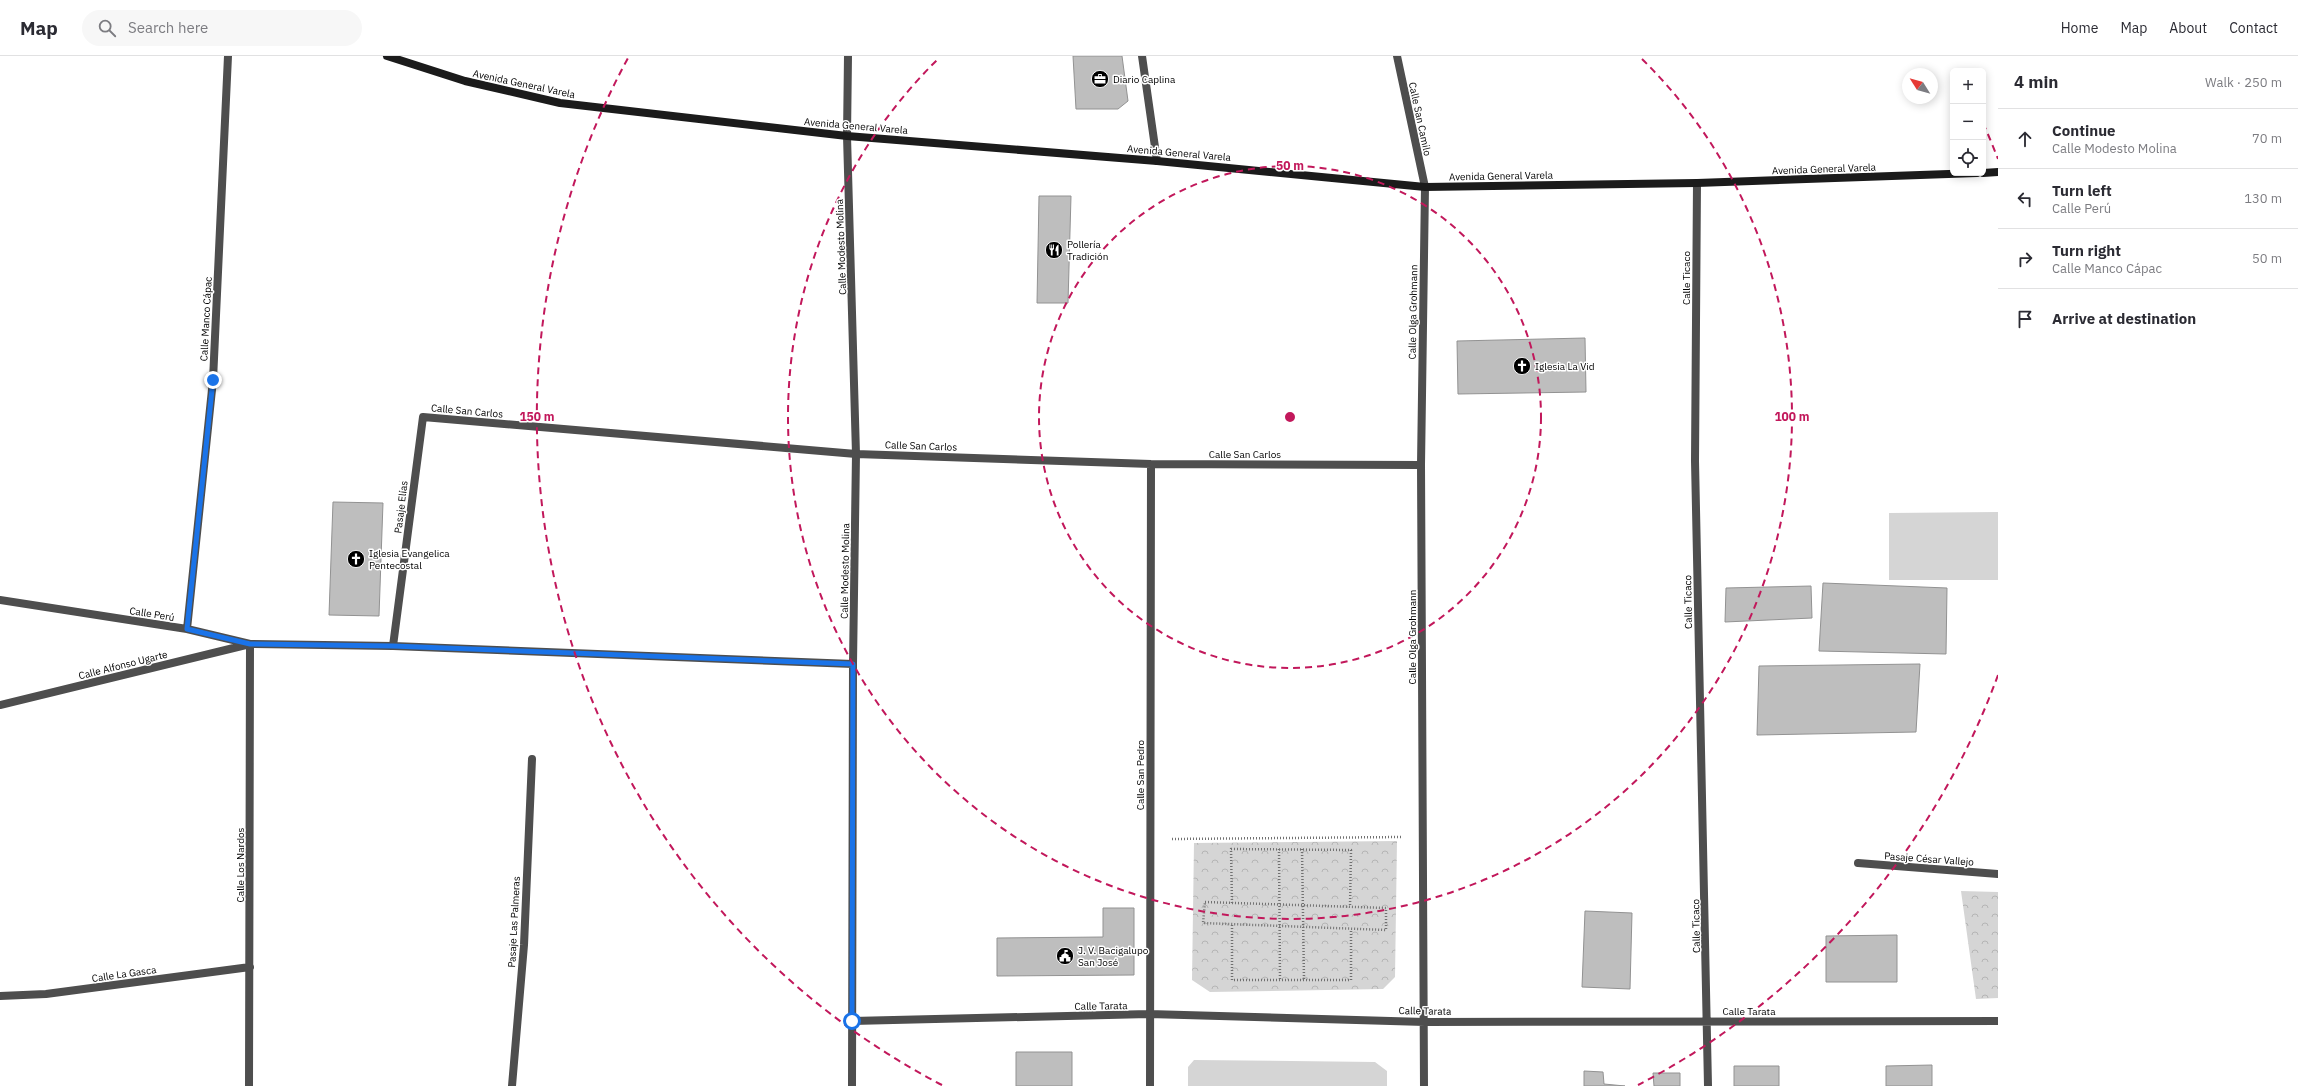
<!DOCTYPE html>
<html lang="en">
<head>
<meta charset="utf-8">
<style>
	body { margin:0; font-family:"IBM Plex Sans",sans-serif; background:#f7f7f7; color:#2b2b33 }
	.controls { position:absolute; right:12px; top:12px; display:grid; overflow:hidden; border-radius:6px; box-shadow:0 2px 10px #0003 }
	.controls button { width:36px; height:36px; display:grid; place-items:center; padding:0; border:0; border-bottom:1px solid #e1e1e2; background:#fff; color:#2b2b33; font:20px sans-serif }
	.compass { position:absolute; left:1902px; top:12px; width:36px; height:36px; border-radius:50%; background:#fff; box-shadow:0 2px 10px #0003; rotate:307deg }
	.stop { position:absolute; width:12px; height:12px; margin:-9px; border:3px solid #1a73e8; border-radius:50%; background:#fff }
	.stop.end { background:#1a73e8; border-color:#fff; box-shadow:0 1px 4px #0008 }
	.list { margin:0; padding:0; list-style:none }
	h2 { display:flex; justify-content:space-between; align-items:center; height:52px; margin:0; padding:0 16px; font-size:17px }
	h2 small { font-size:13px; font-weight:400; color:#7c7c81 }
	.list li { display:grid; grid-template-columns:26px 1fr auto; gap:12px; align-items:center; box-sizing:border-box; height:60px; padding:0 16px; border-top:1px solid #e1e1e2 }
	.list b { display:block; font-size:15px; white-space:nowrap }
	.list p { margin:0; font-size:13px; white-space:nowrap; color:#7c7c81 }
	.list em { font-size:13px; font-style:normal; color:#7c7c81 }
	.icon { flex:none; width:22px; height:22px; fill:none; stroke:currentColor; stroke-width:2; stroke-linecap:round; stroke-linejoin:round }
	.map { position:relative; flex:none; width:1998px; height:1030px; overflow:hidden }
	header { display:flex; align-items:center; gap:24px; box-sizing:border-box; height:56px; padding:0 20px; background:#fff; border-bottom:1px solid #e1e1e2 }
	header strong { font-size:19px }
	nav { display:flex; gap:22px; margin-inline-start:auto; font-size:14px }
	.search { width:280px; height:36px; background:#f7f7f7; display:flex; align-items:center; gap:10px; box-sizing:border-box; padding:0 14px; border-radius:22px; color:#7c7c81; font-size:15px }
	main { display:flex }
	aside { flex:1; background:#fff }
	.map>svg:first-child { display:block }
	.grass { fill:#d5d5d5 }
	.park { fill:url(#park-crowns) }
	.building { fill:#bebebe; stroke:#929292 }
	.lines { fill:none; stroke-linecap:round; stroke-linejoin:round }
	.path { stroke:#707070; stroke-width:2.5; stroke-dasharray:1 2; stroke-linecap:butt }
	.street { stroke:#4e4e4e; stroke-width:8 }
	.secondary { stroke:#1b1b1b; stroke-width:8 }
	.route { stroke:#1a73e8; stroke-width:5 }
	.ring { fill:none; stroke:#c2185b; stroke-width:2; stroke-dasharray:7 5 }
	.labels { text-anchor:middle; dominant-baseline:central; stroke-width:3; stroke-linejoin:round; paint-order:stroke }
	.poi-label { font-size:10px; fill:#000; stroke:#fff; text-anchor:start }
	.street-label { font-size:10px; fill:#000; stroke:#fff }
	.centre { fill:#c2185b; stroke:#fff; stroke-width:2 }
	.ring-label { font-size:12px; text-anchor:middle; font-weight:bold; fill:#c2185b; stroke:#fff; stroke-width:3; stroke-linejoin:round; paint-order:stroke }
</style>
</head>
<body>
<header>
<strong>Map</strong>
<div class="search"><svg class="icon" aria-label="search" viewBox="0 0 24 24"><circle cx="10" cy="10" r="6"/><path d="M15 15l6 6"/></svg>Search here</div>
<nav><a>Home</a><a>Map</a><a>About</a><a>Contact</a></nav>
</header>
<main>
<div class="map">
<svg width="1998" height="1030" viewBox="0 0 1998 1030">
	<defs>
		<pattern id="park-crowns" width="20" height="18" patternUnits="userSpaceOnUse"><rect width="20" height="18" fill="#d5d5d5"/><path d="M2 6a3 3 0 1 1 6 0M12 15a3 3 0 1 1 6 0" fill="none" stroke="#b5b5b5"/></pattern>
	</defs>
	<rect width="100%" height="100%" fill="#fff"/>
	<path class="grass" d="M1998,456V524H1889V457Z
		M1194,1004L1375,1006L1387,1015V1030H1188V1011Z"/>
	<path class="park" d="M1397,785L1395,921L1383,933L1210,936L1192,924L1194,787Z
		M1961,835L1998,836V942L1976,943Z"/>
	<path class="building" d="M1073,0H1122L1128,45L1118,53H1076Z
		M1039,140H1071L1068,247H1037Z
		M1585,282L1586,336L1458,338L1457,285Z
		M333,446L383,447L379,560L329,559Z
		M1823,527L1947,532L1946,598L1819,595Z
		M1811,530L1812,562L1725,566L1726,532Z
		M1920,608L1916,676L1757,679L1759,610Z
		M1103,852H1134V919L997,920V882L1103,881Z
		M1585,855L1632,857L1630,933L1582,931Z
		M1897,879V926H1826V880Z
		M1016,996H1072V1030H1016Z
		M1932,1009V1030H1886V1010Z
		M1734,1010H1779V1030H1734Z
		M1584,1015L1603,1016L1604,1028L1625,1030H1584Z
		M1653,1017H1680V1030H1654Z"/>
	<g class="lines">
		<path class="path" d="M1172,783L1401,781
			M1279,793L1280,924
			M1302,793L1304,924
			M1205,846L1386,852V874L1203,867Z
			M1232,847L1231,793L1351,794L1350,851
			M1232,869V924H1351V873"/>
		<path class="street" d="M848,0L847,80L856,398L853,608L852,1030
			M1142,0L1157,105
			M1397,0L1425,131L1421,409L1424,1030
			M1697,127L1695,405L1708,1030
			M0,544L187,573L250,588L393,590L853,608
			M187,573L213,324L228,0
			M393,590L423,361L856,398L1151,408L1421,409
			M0,649L250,588L249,1030
			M1858,807L1998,818
			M0,940L46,938L250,911
			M852,965L1149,958L1425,966L1998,965
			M512,1030L524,889L532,703
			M1150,1030L1151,408"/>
		<path class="secondary" d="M387,0L465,25L560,47L847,80L1157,105L1425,131L1697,127L1977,117
			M1983,117L1998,116"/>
	</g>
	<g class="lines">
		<path class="route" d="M213,324L187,573L250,588L393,590L853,608L852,965"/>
	</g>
	<g class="ring">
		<circle cx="1290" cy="361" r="251"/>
		<path d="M1642 3A502 502 0 1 1 938 3"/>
		<path d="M1998 619A753 753 0 0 1 1638 1029M942 1029A753 753 0 0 1 628 2M1983 67A753 753 0 0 1 1998 103"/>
	</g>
	<defs>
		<symbol id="office-disc" viewBox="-11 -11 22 22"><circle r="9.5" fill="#000" stroke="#fff"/><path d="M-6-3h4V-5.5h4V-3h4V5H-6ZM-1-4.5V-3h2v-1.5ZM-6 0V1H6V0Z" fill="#fff"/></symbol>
		<symbol id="restaurant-disc" viewBox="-11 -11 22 22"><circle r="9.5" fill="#000" stroke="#fff"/><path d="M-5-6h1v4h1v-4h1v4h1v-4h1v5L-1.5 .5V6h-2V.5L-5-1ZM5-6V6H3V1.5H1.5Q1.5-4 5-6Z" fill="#fff"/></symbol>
		<symbol id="church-disc" viewBox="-11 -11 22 22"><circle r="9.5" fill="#000" stroke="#fff"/><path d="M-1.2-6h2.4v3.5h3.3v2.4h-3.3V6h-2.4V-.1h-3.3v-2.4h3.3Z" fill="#fff"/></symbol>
		<symbol id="civic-disc" viewBox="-11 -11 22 22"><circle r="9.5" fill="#000" stroke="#fff"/><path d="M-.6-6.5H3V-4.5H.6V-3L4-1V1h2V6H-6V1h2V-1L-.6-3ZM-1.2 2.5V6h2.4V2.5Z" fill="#fff"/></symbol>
	</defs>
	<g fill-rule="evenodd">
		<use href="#office-disc" x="1090" y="13" width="20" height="20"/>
		<use href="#restaurant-disc" x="1044" y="184" width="20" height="20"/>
		<use href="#church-disc" x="1512" y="300" width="20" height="20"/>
		<use href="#church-disc" x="346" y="493" width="20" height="20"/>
		<use href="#civic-disc" x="1055" y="890" width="20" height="20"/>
	</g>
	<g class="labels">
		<g class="poi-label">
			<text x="1113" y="23">Diario Caplina</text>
			<text x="1067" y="188">Pollería<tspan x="1067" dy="12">Tradición</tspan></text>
			<text x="1535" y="310">Iglesia La Vid</text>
			<text x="369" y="497">Iglesia Evangelica<tspan x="369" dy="12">Pentecostal</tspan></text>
			<text x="1078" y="894">J. V. Bacigalupo<tspan x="1078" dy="12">San José</tspan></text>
		</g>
		<g class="street-label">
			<text transform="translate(524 28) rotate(12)">Avenida General Varela</text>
			<text transform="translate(1420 63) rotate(78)">Calle San Camilo</text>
			<text transform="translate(856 70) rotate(5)">Avenida General Varela</text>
			<text transform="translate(1179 97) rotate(5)">Avenida General Varela</text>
			<text transform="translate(1824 113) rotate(-2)">Avenida General Varela</text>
			<text transform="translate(1501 120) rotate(-1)">Avenida General Varela</text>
			<text transform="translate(841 191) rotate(-92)">Calle Modesto Molina</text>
			<text transform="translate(1686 222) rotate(-90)">Calle Ticaco</text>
			<text transform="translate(1413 256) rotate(-89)">Calle Olga Grohmann</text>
			<text transform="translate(206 263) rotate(-87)">Calle Manco Cápac</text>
			<text transform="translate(467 355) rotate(5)">Calle San Carlos</text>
			<text transform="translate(921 390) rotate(2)">Calle San Carlos</text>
			<text x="1245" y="398">Calle San Carlos</text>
			<text transform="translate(401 451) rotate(-83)">Pasaje Elías</text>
			<text transform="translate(845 515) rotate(-89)">Calle Modesto Molina</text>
			<text transform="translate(1688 546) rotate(-91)">Calle Ticaco</text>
			<text transform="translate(152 558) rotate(9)">Calle Perú</text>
			<text transform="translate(1412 581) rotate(-90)">Calle Olga Grohmann</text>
			<text transform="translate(123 609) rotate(-14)">Calle Alfonso Ugarte</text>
			<text transform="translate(1140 719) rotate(-90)">Calle San Pedro</text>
			<text transform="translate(1929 803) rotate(4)">Pasaje César Vallejo</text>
			<text transform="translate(240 809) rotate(-90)">Calle Los Nardos</text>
			<text transform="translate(514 866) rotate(-87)">Pasaje Las Palmeras</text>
			<text transform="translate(1696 870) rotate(-91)">Calle Ticaco</text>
			<text transform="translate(124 918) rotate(-8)">Calle La Gasca</text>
			<text transform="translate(1101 950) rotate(-1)">Calle Tarata</text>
			<text transform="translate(1425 955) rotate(1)">Calle Tarata</text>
			<text x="1749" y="955">Calle Tarata</text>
		</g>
	</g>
	<circle cx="1290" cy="361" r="6" class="centre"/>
	<g class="ring-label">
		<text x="1290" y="114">50 m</text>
		<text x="1792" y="365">100 m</text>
		<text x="537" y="365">150 m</text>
	</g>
</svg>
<div class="controls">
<button>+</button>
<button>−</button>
<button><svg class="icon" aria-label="locate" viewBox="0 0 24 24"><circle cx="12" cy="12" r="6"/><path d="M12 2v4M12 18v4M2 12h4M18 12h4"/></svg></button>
</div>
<svg class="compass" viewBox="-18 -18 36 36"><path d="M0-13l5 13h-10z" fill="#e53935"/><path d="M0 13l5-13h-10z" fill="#7c7c81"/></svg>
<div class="stop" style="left:852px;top:965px"></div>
<div class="stop end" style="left:213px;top:324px"></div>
</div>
<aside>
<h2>4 min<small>Walk · 250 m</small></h2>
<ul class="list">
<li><svg class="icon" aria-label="ahead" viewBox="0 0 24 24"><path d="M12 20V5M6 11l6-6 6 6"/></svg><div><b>Continue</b><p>Calle Modesto Molina</p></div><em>70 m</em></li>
<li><svg class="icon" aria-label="left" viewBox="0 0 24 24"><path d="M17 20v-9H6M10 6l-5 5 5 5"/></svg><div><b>Turn left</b><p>Calle Perú</p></div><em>130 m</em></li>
<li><svg class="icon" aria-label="right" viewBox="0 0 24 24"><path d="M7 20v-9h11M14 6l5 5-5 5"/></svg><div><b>Turn right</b><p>Calle Manco Cápac</p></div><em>50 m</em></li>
<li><svg class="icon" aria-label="arrive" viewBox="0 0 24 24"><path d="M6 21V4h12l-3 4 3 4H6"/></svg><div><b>Arrive at destination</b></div></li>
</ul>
</aside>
</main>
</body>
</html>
